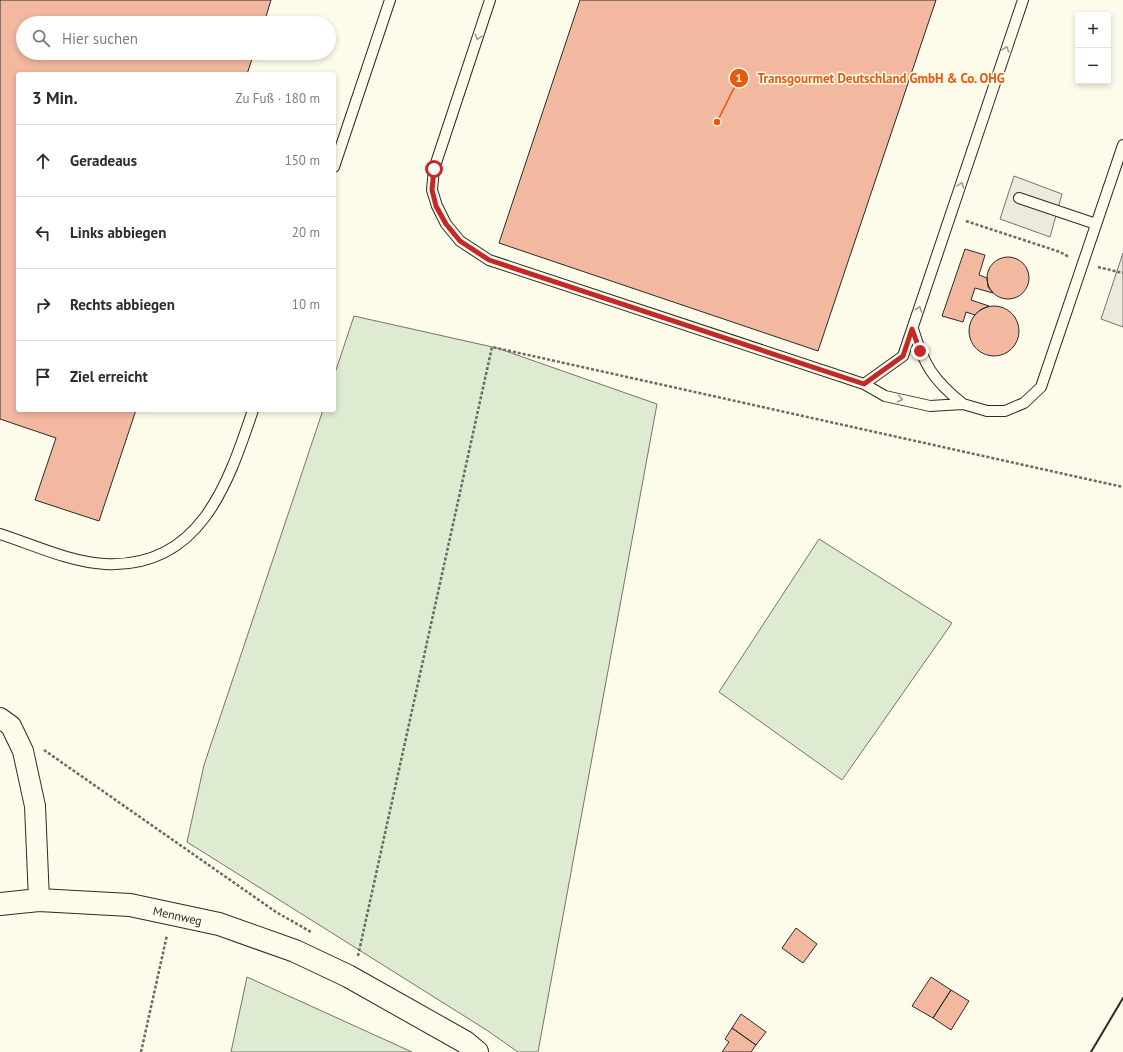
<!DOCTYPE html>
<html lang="de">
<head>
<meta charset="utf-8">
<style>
	body { margin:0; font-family:"PT Sans",sans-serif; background:#f2f2f3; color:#2b2b33 }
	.controls { position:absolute; right:12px; top:12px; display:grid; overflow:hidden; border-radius:4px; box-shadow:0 2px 6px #0003 }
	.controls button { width:36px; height:36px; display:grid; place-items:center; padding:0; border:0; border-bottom:1px solid #e1e1e2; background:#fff; color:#2b2b33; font:20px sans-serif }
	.stop { position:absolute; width:12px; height:12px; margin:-9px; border:3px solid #c62828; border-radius:50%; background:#fff }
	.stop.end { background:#c62828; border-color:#fff; box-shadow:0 1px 4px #0008 }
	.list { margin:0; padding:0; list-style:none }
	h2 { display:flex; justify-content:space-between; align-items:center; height:52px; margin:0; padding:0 16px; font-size:17px }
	h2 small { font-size:13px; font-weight:400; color:#7c7c81 }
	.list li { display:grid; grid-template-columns:26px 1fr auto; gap:12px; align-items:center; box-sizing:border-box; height:72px; padding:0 16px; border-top:1px solid #e1e1e2 }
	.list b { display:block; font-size:15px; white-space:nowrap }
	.list em { font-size:13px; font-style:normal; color:#7c7c81 }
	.icon { flex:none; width:22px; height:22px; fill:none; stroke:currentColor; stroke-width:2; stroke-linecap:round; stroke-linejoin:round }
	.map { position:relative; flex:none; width:1123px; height:1052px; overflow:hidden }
	.search { position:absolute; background:#fff; box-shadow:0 2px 6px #0003; left:16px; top:16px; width:320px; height:44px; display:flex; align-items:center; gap:10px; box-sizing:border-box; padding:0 14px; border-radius:22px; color:#7c7c81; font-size:15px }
	.panel { position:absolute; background:#fff; box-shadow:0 2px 6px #0003; left:16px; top:72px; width:320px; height:340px; border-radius:4px }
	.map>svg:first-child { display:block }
	.green { fill:#deebd1; stroke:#74746e }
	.parking { fill:#eceadb; stroke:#74746e }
	.building { fill:#f2b8a0; stroke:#2b2b2b }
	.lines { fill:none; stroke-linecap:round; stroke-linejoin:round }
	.service-casing { stroke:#2b2b2b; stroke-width:12 }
	.minor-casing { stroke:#2b2b2b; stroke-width:22 }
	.tertiary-casing { stroke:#2b2b2b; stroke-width:24 }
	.path { stroke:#6a6964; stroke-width:2.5; stroke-dasharray:3 2; stroke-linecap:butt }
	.service { stroke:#fdfbea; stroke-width:10 }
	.minor { stroke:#fdfbea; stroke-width:20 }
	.tertiary { stroke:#fdfbea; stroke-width:22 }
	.wall { stroke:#2b2b2b; stroke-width:2 }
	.oneway { stroke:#9e9d94 }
	.route { stroke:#c62828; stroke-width:5 }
	.labels { text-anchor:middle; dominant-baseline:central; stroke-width:3; stroke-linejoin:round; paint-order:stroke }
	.street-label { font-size:12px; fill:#2b2b2b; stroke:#fdfbea }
	.leader { fill:none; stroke:#e8590c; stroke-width:1.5 }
	.callout-dot { fill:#e8590c; stroke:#fdfbea; stroke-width:1.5 }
	.mark-label { font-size:12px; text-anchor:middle; font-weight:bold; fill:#fff }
	.callout-label { font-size:13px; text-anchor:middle; font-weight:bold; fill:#e8590c; stroke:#fdfbea; stroke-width:3; stroke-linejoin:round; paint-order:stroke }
</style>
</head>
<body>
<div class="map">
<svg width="1123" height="1052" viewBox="0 0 1123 1052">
	<rect width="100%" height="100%" fill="#fdfbea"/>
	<path class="green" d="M354,316L497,348L657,404L538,1052H518L485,1029L187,842L204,765L323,410H334V376Z
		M819,539L952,623L842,780L719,692Z
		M247,977L412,1052H231Z"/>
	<path class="parking" d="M1014,176L1062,194L1050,237L1000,219Z
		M1123,253V327L1101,319Z"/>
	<path class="building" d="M0,0H271L264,23H23V53H254L247,74H18V410H136L99,521L35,500L56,438L0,419Z
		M580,0H936L818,351L499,243Z
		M965,249L985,255L979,275L987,278L988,287L993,293L975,288L971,300L989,306L980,310L975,315L966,312L963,322L942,316Z
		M987 278a21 21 0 1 1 42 0a21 21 0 1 1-42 0Z
		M969 331a25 25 0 1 1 50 0a25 25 0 1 1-50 0Z
		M796,928L817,944L803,963L782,948Z
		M931,977L951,990L933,1018L912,1006Z
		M951,990L969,1001L951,1030L933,1018Z
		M741,1014L766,1032L756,1045L732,1028Z
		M732,1028L756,1045L751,1052H722L729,1042L725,1039Z"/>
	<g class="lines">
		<defs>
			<path id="service" d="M490,0L434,169L432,190L437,206L446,224L460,241L489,260L864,384L903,356L1023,0
				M334,167L390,0
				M1019,198L1096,224
				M913,329C924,365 933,380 963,404
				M864,384L885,396L930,406L963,404L987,411H1005L1024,403L1041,387L1123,145
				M0,534C34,545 69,562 105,564C200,569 228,484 253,410"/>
			<path id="minor" d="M0,718L11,726L23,751L35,806L39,900"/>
			<g id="tertiary">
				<path id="s1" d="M0,904L39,900L130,905L219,924L295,951L348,976L465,1042L477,1052"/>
			</g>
		</defs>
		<use href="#service" class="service-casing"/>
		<use href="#minor" class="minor-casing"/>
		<use href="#tertiary" class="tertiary-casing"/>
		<path class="path" d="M966,221L1060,252L1069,257
			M1098,267L1123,273
			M44,750L276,912L311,932
			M358,956L492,347L1123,487
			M141,1052L167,935"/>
		<use href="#service" class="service"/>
		<use href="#minor" class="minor"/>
		<use href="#tertiary" class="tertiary"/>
		<path class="wall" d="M1091,1052L1123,998"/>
	</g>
	<defs><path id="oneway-chevron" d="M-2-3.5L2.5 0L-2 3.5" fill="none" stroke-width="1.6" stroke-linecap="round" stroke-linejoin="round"/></defs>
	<g class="oneway">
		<use href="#oneway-chevron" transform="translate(478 37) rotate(108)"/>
		<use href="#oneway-chevron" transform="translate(1006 49) rotate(-72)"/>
		<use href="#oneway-chevron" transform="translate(961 185) rotate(-72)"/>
		<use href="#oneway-chevron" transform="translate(919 309) rotate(-71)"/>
		<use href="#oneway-chevron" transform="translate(900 399) rotate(12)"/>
	</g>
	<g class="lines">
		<path class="route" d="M434,169L432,190L436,206L446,224L460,241L489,260L864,384L903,356L912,329L920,351"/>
	</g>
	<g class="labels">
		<g class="street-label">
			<text stroke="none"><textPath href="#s1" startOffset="179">Mennweg</textPath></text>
		</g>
	</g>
	<path class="leader" d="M717 122L739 78"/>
	<g class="callout-dot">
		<circle cx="717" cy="122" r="4"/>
		<circle cx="739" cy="78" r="10"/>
	</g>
	<g class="mark-label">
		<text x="739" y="82">1</text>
	</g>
	<g class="callout-label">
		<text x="881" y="83">Transgourmet Deutschland GmbH &amp; Co. OHG</text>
	</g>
</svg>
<div class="controls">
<button>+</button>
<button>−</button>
</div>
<div class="stop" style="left:434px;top:169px"></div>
<div class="stop end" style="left:920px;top:351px"></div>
<div class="search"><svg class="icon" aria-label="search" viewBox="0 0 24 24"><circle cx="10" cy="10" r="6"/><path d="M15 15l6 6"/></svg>Hier suchen</div>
<section class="panel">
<h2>3 Min.<small>Zu Fuß · 180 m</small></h2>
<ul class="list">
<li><svg class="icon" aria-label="ahead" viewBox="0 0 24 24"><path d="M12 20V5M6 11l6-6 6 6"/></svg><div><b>Geradeaus</b></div><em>150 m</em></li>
<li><svg class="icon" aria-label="left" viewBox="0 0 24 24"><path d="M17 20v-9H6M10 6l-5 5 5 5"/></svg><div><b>Links abbiegen</b></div><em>20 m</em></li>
<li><svg class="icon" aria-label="right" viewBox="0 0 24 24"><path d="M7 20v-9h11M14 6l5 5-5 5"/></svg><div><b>Rechts abbiegen</b></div><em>10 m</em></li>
<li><svg class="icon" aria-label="arrive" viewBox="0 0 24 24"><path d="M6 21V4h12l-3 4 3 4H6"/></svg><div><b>Ziel erreicht</b></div></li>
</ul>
</section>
</div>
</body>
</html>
